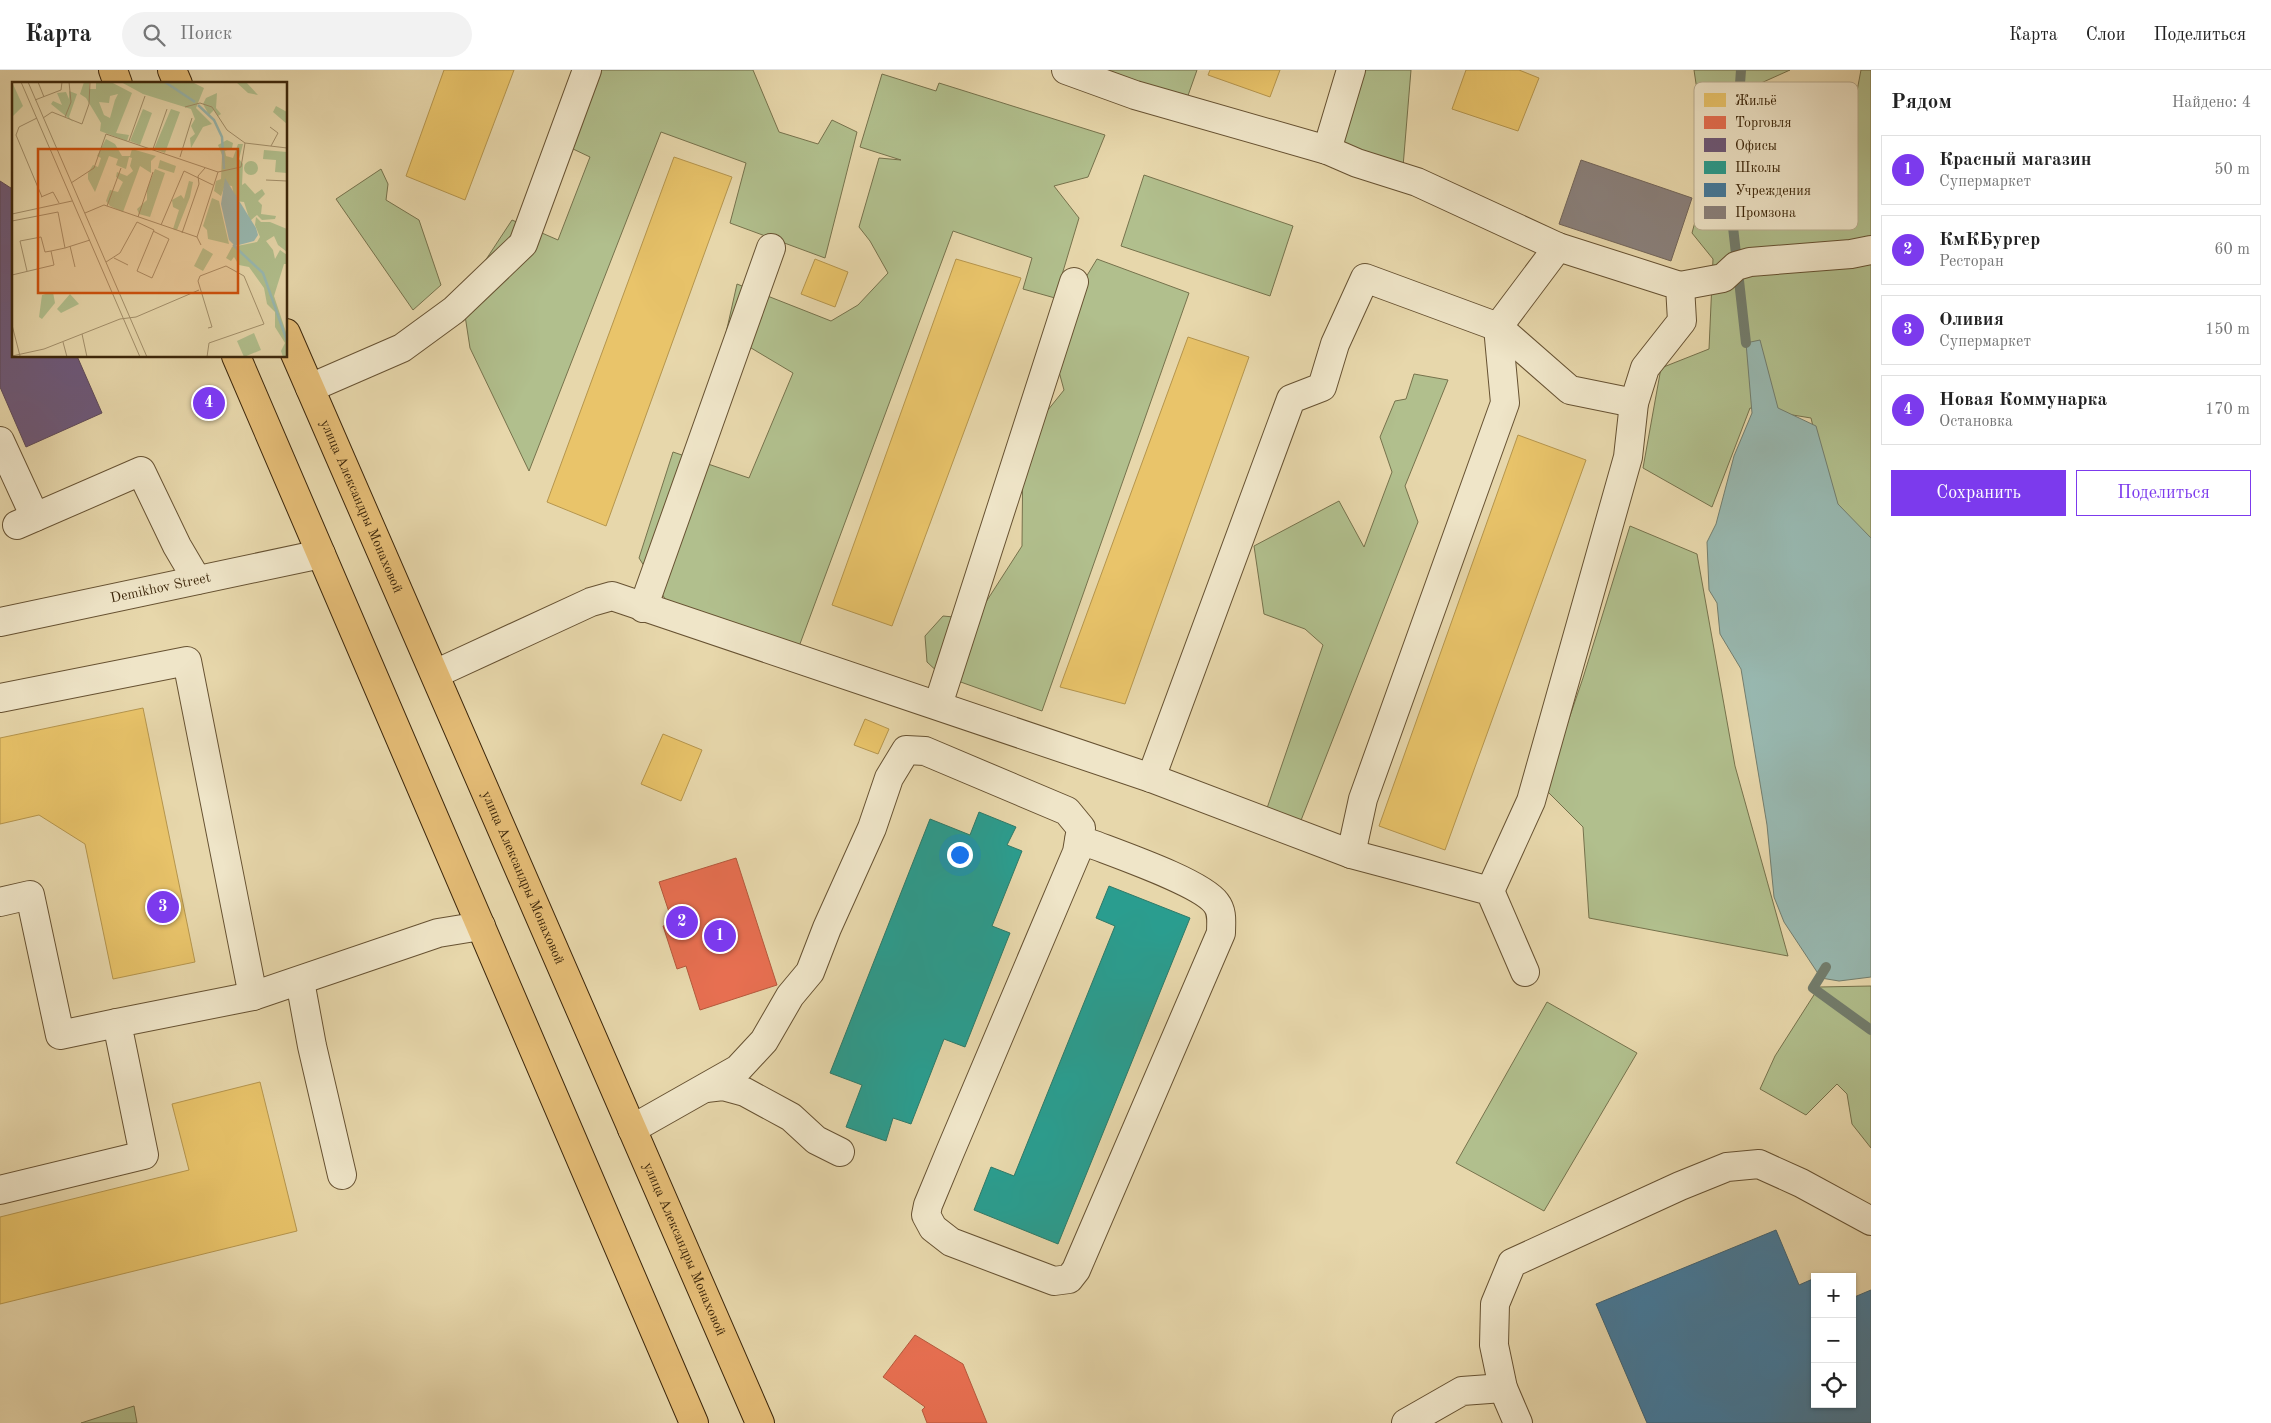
<!DOCTYPE html>
<html lang="ru">
<head>
<meta charset="utf-8">
<style>
  :root { --surface:#fff; --page:#f2f2f2; --text:#222; --muted:#767676; --line:#e0e0e0; --accent:#7c3aed }
  body { margin:0; font-family:"Old Standard TT",serif; background:var(--page); color:var(--text) }
  .controls { position:absolute; right:15px; bottom:15px; display:grid; overflow:hidden; border-radius:0px; box-shadow:0 1px 4px #0004 }
  .controls button { width:45px; height:45px; display:grid; place-items:center; padding:0; border:0; border-bottom:1px solid var(--line); background:var(--surface); color:var(--text); font:25px sans-serif }
  .you { position:absolute; left:959px; top:784px; width:18px; height:18px; margin:-12px; border:4px solid #fff; border-radius:50%; background:#1a73e8; box-shadow:0 0 0 8px #1a73e833 }
  .badge { display:grid; place-items:center; width:32px; height:32px; border-radius:50%; background:var(--accent); color:#fff; font-size:16px; font-weight:700 }
  .pin { position:absolute; translate:-50% -50%; border:2px solid #fff; box-shadow:0 1px 5px #0006 }
  .list { margin:0; padding:0; list-style:none }
  h2 { display:flex; justify-content:space-between; align-items:center; height:65px; margin:0; padding:0 20px; font-size:21px }
  h2 small { font-size:16px; font-weight:400; color:var(--muted) }
  .list li { display:grid; grid-template-columns:32px 1fr auto; gap:15px; align-items:center; box-sizing:border-box; height:70px; margin:0 10px 10px; padding:0 10px; border:1px solid var(--line); border-radius:0px }
  .list b { display:block; font-size:19px; white-space:nowrap }
  .list p { margin:0; font-size:16px; white-space:nowrap; color:var(--muted) }
  .list em { font-size:16px; font-style:normal; color:var(--muted) }
  .actions { display:flex; gap:10px; padding:15px 20px }
  .actions a { flex:1; padding:11px 0; border:1px solid var(--accent); border-radius:0px; text-align:center; font-size:18px; color:var(--accent) }
  .actions .main { background:var(--accent); color:#fff }
  .icon { flex:none; width:28px; height:28px; fill:none; stroke:currentColor; stroke-width:2; stroke-linecap:round; stroke-linejoin:round }
  .map { position:relative; flex:none; width:1871px; height:1353px; overflow:hidden }
  header { display:flex; align-items:center; gap:30px; box-sizing:border-box; height:70px; padding:0 25px; background:var(--surface); border-bottom:1px solid var(--line) }
  header strong { font-size:24px }
  nav { display:flex; gap:28px; margin-inline-start:auto; font-size:18px }
  .search { width:350px; height:45px; background:var(--page); display:flex; align-items:center; gap:12px; box-sizing:border-box; padding:0 18px; border-radius:28px; color:var(--muted); font-size:19px }
  main { display:flex }
  aside { flex:1; background:var(--surface) }
  .map>svg:first-child { display:block }
  .green { fill:#b1bf8d; stroke:#76724c }
  .water { fill:#98b8b0; stroke:#737e6e }
  .homes { fill:#e9c46a; stroke:#b5954d }
  .shops { fill:#e76f51; stroke:#b4593c }
  .offices { fill:#6d597a; stroke:#5e4a58 }
  .schools { fill:#2a9d8f; stroke:#2f7967 }
  .public { fill:#457b9d; stroke:#426271 }
  .industry { fill:#8a817c; stroke:#73665a }
  .lines { fill:none; stroke-linecap:round; stroke-linejoin:round }
  .stream { stroke:#737e6e; stroke-width:10 }
  .minor-casing { stroke:#675232; stroke-width:30 }
  .major-casing { stroke:#3c260a; stroke-width:30 }
  .minor { stroke:#efe5c8; stroke-width:28 }
  .major { stroke:#e4bc76; stroke-width:28 }
  .labels { text-anchor:middle; dominant-baseline:central; stroke-width:5; stroke-linejoin:round; paint-order:stroke }
  .street-label { font-size:14px; fill:#3c260a; stroke:#efe5c8 }
  .inset-river { fill:none; stroke:#98b8b0; stroke-width:2.5 }
  .inset-road { fill:none; stroke:#a3906b; stroke-width:1 }
  .view { fill:#ce510c; fill-opacity:0.15; stroke:#ce510c; stroke-width:2.5 }
  .inset-edge { fill:none; stroke:#3c260a; stroke-width:2.5 }
  .key { fill:#efe5c8; stroke:#b9ac8f; stroke-width:1 }
  .key-label { font-size:14px; fill:#3c260a }
</style>
</head>
<body>
<header>
<strong>Карта</strong>
<div class="search"><svg class="icon" aria-label="search" viewBox="0 0 24 24"><circle cx="10" cy="10" r="6"/><path d="M15 15l6 6"/></svg>Поиск</div>
<nav><a>Карта</a><a>Слои</a><a>Поделиться</a></nav>
</header>
<main>
<div class="map">
<svg width="1871" height="1353" viewBox="0 0 1871 1353">
  <rect width="100%" height="100%" fill="#e7d7ab"/>
  <filter id="stains"><feTurbulence type="fractalNoise" baseFrequency=".004" numOctaves="4"/><feColorMatrix values="0 0 0 0 .2 0 0 0 0 .09 0 0 0 0 .02 0 0 0 .5 -.17"/></filter>
  <radialGradient id="worn" r=".72"><stop offset=".6" stop-color="#630" stop-opacity="0"/><stop offset="1" stop-color="#630" stop-opacity=".3"/></radialGradient>
  <g class="green">
    <polygon points="598,0 753,0 779,62 818,74 832,50 857,62 825,188 730,153 746,93 661,62 529,401 470,278 462,226 512,150 558,170 590,87 552,69 565,19 595,18"/>
    <polygon points="1095,0 1197,0 1185,34"/>
    <polygon points="1342,0 1411,0 1402,109 1322,82"/>
    <polygon points="1694,0 1790,0 1750,18 1756,71 1823,87 1857,21 1861,0 1871,0 1871,501 1843,484 1811,348 1750,338 1712,437 1643,398 1661,298 1709,279 1713,189 1692,163 1720,59 1698,27"/>
    <polygon points="882,4 936,21 939,13 1105,65 1088,107 1054,116 1079,148 1055,228 1023,219 1032,188 953,161 794,590 671,538 639,488 673,382 749,408 793,303 726,263 737,214 831,251 858,235 888,203 870,171 859,157 879,88 901,90 860,77"/>
    <polygon points="381,99 388,114 386,130 419,150 441,215 413,240 336,129"/>
    <polygon points="1144,105 1293,156 1270,226 1121,176"/>
    <polygon points="1097,189 1189,223 1042,641 941,605 927,592 925,566 943,546 975,549 1022,476 1023,371 1064,320 1046,254 1060,232 1080,217"/>
    <polygon points="1414,304 1448,310 1405,416 1418,452 1298,758 1264,747 1323,575 1305,559 1264,544 1254,476 1339,431 1364,477 1392,402 1380,367 1395,331 1406,329"/>
    <polygon points="1630,456 1697,484 1735,696 1788,886 1589,848 1583,757 1545,719 1583,608"/>
    <polygon points="1871,916 1871,1078 1852,1054 1847,1024 1837,1014 1806,1045 1760,1019 1775,986 1819,917"/>
    <polygon points="1547,932 1637,983 1544,1141 1456,1093"/>
    <polygon points="134,1336 137,1353 81,1353"/>
  </g>
  <polygon class="water" points="1760,270 1778,338 1816,356 1838,434 1871,468 1871,907 1839,911 1821,908 1784,852 1774,827 1767,755 1741,599 1720,564 1717,533 1709,520 1707,472 1716,454 1734,386 1752,343 1746,273"/>
  <g class="homes">
    <polygon points="444,0 514,0 465,130 406,106"/>
    <polygon points="1210,0 1280,0 1270,27 1208,5"/>
    <polygon points="1466,0 1519,0 1539,8 1518,61 1452,39"/>
    <polygon points="674,87 732,107 606,456 547,432"/>
    <polygon points="815,189 848,202 835,237 801,224"/>
    <polygon points="956,189 1021,208 892,556 832,535"/>
    <polygon points="1188,267 1249,287 1125,634 1060,617"/>
    <polygon points="1518,365 1586,390 1445,780 1379,756"/>
    <polygon points="143,638 195,892 113,909 85,774 39,745 0,754 0,668"/>
    <polygon points="865,649 889,659 878,684 854,675"/>
    <polygon points="663,664 702,680 681,731 641,714"/>
    <polygon points="260,1012 297,1161 0,1234 0,1147 189,1100 172,1034"/>
  </g>
  <g class="shops">
    <polygon points="736,788 777,915 700,940 686,896 677,899 663,856 673,854 659,812"/>
    <polygon points="915,1265 963,1294 987,1353 927,1353 922,1340 925,1337 883,1307"/>
  </g>
  <polygon class="offices" points="0,111 14,120 14,286 77,286 102,343 26,377 0,317"/>
  <g class="schools">
    <polygon points="979,742 1016,757 1007,775 1022,781 992,856 1010,863 965,977 944,969 911,1054 893,1048 886,1071 846,1057 862,1015 830,1003 930,749 970,765"/>
    <polygon points="1109,816 1190,848 1058,1174 974,1140 991,1097 1014,1106 1115,856 1096,848"/>
  </g>
  <polygon class="public" points="1776,1160 1799,1215 1815,1208 1815,1334 1852,1334 1852,1228 1871,1220 1871,1353 1647,1353 1596,1234"/>
  <polygon class="industry" points="1581,90 1692,128 1671,191 1559,154"/>
  <g class="lines">
    <g class="stream">
      <polyline points="1741,0 1733,111 1733,157 1746,273"/>
      <polyline points="1826,897 1813,918 1871,960"/>
    </g>
    <defs>
      <g id="minor">
        <polyline points="1066,0 1135,25 1327,80 1357,93 1417,112 1558,177 1680,216 1682,251 1645,298 1634,333 1628,387 1531,731 1490,821"/>
        <polyline points="1327,80 1351,0"/>
        <polyline points="1680,216 1723,208 1736,196 1750,192 1851,184 1871,180"/>
        <polyline points="310,318 402,278 454,240 523,174 587,0"/>
        <polyline points="0,371 35,447"/>
        <polyline points="17,455 141,401 177,476 197,510"/>
        <polyline points="643,538 771,178"/>
        <path id="s1" d="M0 552 321 484"/>
        <polyline points="435,604 591,532 612,526 1151,708 1351,784 1490,821 1525,902"/>
        <polyline points="0,628 187,591 253,926 438,863 481,856"/>
        <polyline points="938,635 1074,212"/>
        <polyline points="1151,708 1291,329 1322,317 1335,274 1365,208 1498,257 1570,320 1634,333"/>
        <polyline points="1351,784 1363,729 1505,333 1498,257 1558,177"/>
        <polyline points="0,832 30,825 60,965 117,953"/>
        <polyline points="300,911 312,976 342,1105"/>
        <polyline points="706,1018 723,1016 745,1022 791,1047 816,1070 840,1082"/>
        <path d="M632 1059 738 999 764 971 790 926 810 902 827 858 872 758 889 708 906 680 925 681 1067 741 1081 758 1077 782 950 1082 928 1135 926 1145 933 1158 951 1172 1054 1211 1069 1209 1076 1200 1221 863C1221 852 1223 842 1216 833 1200 811 1108 781 1079 769"/>
        <polyline points="0,1120 144,1085 117,953 253,926"/>
        <polyline points="1406,1353 1462,1321 1503,1318"/>
        <polyline points="1518,1353 1503,1318 1494,1275 1495,1234 1512,1193 1680,1116 1727,1097 1759,1094 1801,1113 1871,1151"/>
      </g>
      <g id="major">
        <polyline points="113,0 118,14"/>
        <polyline points="172,0 178,14"/>
        <path id="s2" d="M286 263 760 1353"/>
        <polyline points="236,286 694,1353"/>
      </g>
    </defs>
    <use href="#minor" class="minor-casing"/>
    <use href="#major" class="major-casing"/>
    <use href="#minor" class="minor"/>
    <use href="#major" class="major"/>
  </g>
  <g class="labels">
    <g class="street-label">
      <text stroke="none"><textPath href="#s2" startOffset="189">улица Александры Монаховой</textPath></text>
      <text stroke="none"><textPath href="#s1" startOffset="164">Demikhov Street</textPath></text>
      <text stroke="none"><textPath href="#s2" startOffset="594">улица Александры Монаховой</textPath></text>
      <text stroke="none"><textPath href="#s2" startOffset="999">улица Александры Монаховой</textPath></text>
    </g>
  </g>
  <g transform="translate(12 12)">
    <rect width="275" height="275" fill="#e7d7ab"/>
    <path d="M0 0 11 24 0 35ZM72 0H77V7H84V0H99L120 11 104 51 117 53 115 59 88 49 89 41 74 16 68 12ZM106 12 103 18 98 36 92 33 87 20 97 21 98 14ZM109 0H180L192 6 184 26 200 42 191 45 179 66 178 56 183 52 179 44 183 37 179 27 131 12ZM224 0H234L246 13 236 11ZM57 9 65 12 57 35 61 40 39 22 41 19 50 23 45 11 54 10 57 17ZM205 11 204 26 209 32 206 34 202 28 197 33 191 22 194 16ZM264 24 275 30V42L261 30ZM131 27 140 31 128 63 118 59ZM159 27 168 30 153 71 142 67ZM94 57 103 62 110 74H118L120 67 144 74 139 79V91L128 84 111 130 98 124 94 119 98 108 106 110 111 100 104 95 105 90 115 94 121 89 118 84 120 76 117 75 114 87 104 83 106 77 97 74 83 110 76 97V91L81 83 86 85 89 76 85 74ZM215 58 221 61 220 66 213 69 214 74 221 76 226 62H231L227 77 231 82 230 103 233 101 243 112 250 107 253 112 246 119 250 123 249 132 264 134 263 137 250 138 245 133 238 139 232 120 223 119 220 104 213 103 209 114 202 109 204 99 209 97 210 73 206 63ZM252 68 275 70V91L263 90 264 78 251 77ZM148 78 164 84 162 91 146 86ZM232 86a7 7 0 1 1 14 0a7 7 0 1 1-14 0ZM143 87 153 91 138 135 127 132 125 127 135 118V107ZM177 99 181 100 178 115 165 148 161 147 167 128 161 125 160 118 169 113 172 117ZM200 116 207 119 217 162 196 157 195 148 191 144ZM244 135 249 140H258L275 147V170L266 163 262 154 254 159 261 168 263 177 268 168 275 173V182H272L262 214 275 253V275H271L269 269 273 261 263 245V230L255 222 252 206 237 185 227 183 222 175 219 179 214 176 220 165 245 160 248 155 243 143ZM191 166 201 172 191 189 182 184ZM41 210 43 221 30 237 27 235 30 213ZM58 212 67 222 49 231 45 227ZM242 251 249 268 232 275 225 259Z" fill="#b1bf8d" fill-rule="evenodd"/>
    <path d="M213 96 244 146 246 153 242 159 223 164 217 158 209 122Z" fill="#98b8b0"/>
    <path class="inset-river" d="M153 0 183 20M186 23 202 38 210 55 212 87M221 163 251 191 275 259"/>
    <path class="inset-road" d="M9 0 128 275M16 0 135 275M26 0 32 15M23 18 49 8 50 0M173 25 188 21 200 25 215 48 233 61 275 66M53 35 59 20 57 0M25 36 7 45 4 53 30 115M31 36 40 30 70 42 77 22 78 0M258 45 266 51 259 64M117 59 133 14M141 67 155 27M168 75 180 36M206 90 229 85 233 61M254 98 275 99M59 101 82 86 94 52 206 90 185 155M29 115 41 110 47 121M95 124 109 86M73 131 92 123 185 155 189 163M0 132 60 119M126 135 141 90M0 139 46 130 53 166 78 158M149 143 172 89 201 103M170 151 187 102 186 94 193 86M58 164 63 185M102 176 116 183M94 180 108 171 125 140 142 148 125 189 140 196 157 157 141 149M15 189 8 159 29 155 33 170 39 169M0 193 42 183 39 169 53 166M0 243 8 274M70 252 75 275M51 260 55 275M0 274 32 267 108 237 124 235 187 208M195 275 197 261 252 242 232 194 214 184 188 194 186 199 200 245 196 246"/>
    <path class="view" d="M26 67H226V211H26Z"/>
    <rect width="275" height="275" class="inset-edge"/>
  </g>
  <rect x="1694" y="12" width="164" height="148" rx="8" class="key"/>
  <rect x="1704" y="23" width="22" height="14" fill="#e9c46a"/>
  <rect x="1704" y="46" width="22" height="13" fill="#e76f51"/>
  <rect x="1704" y="68" width="22" height="14" fill="#6d597a"/>
  <rect x="1704" y="91" width="22" height="13" fill="#2a9d8f"/>
  <rect x="1704" y="113" width="22" height="14" fill="#457b9d"/>
  <rect x="1704" y="136" width="22" height="13" fill="#8a817c"/>
  <g class="key-label">
    <text x="1735" y="35">Жильё</text>
    <text x="1735" y="57">Торговля</text>
    <text x="1735" y="80">Офисы</text>
    <text x="1735" y="102">Школы</text>
    <text x="1735" y="125">Учреждения</text>
    <text x="1735" y="147">Промзона</text>
  </g>
  <rect width="100%" height="100%" filter="url(#stains)"/>
  <rect width="100%" height="100%" fill="url(#worn)"/>
</svg>
<div class="controls">
<button>+</button>
<button>−</button>
<button><svg class="icon" aria-label="locate" viewBox="0 0 24 24"><circle cx="12" cy="12" r="6"/><path d="M12 2v4M12 18v4M2 12h4M18 12h4"/></svg></button>
</div>
<div class="you"></div>
<div class="pin badge" style="left:720px;top:866px">1</div>
<div class="pin badge" style="left:682px;top:852px">2</div>
<div class="pin badge" style="left:163px;top:837px">3</div>
<div class="pin badge" style="left:209px;top:333px">4</div>
</div>
<aside>
<h2>Рядом<small>Найдено: 4</small></h2>
<ul class="list">
<li><span class="badge">1</span><div><b>Красный магазин</b><p>Супермаркет</p></div><em>50 m</em></li>
<li><span class="badge">2</span><div><b>КмКБургер</b><p>Ресторан</p></div><em>60 m</em></li>
<li><span class="badge">3</span><div><b>Оливия</b><p>Супермаркет</p></div><em>150 m</em></li>
<li><span class="badge">4</span><div><b>Новая Коммунарка</b><p>Остановка</p></div><em>170 m</em></li>
</ul>
<div class="actions"><a class="main">Сохранить</a><a>Поделиться</a></div>
</aside>
</main>
</body>
</html>
